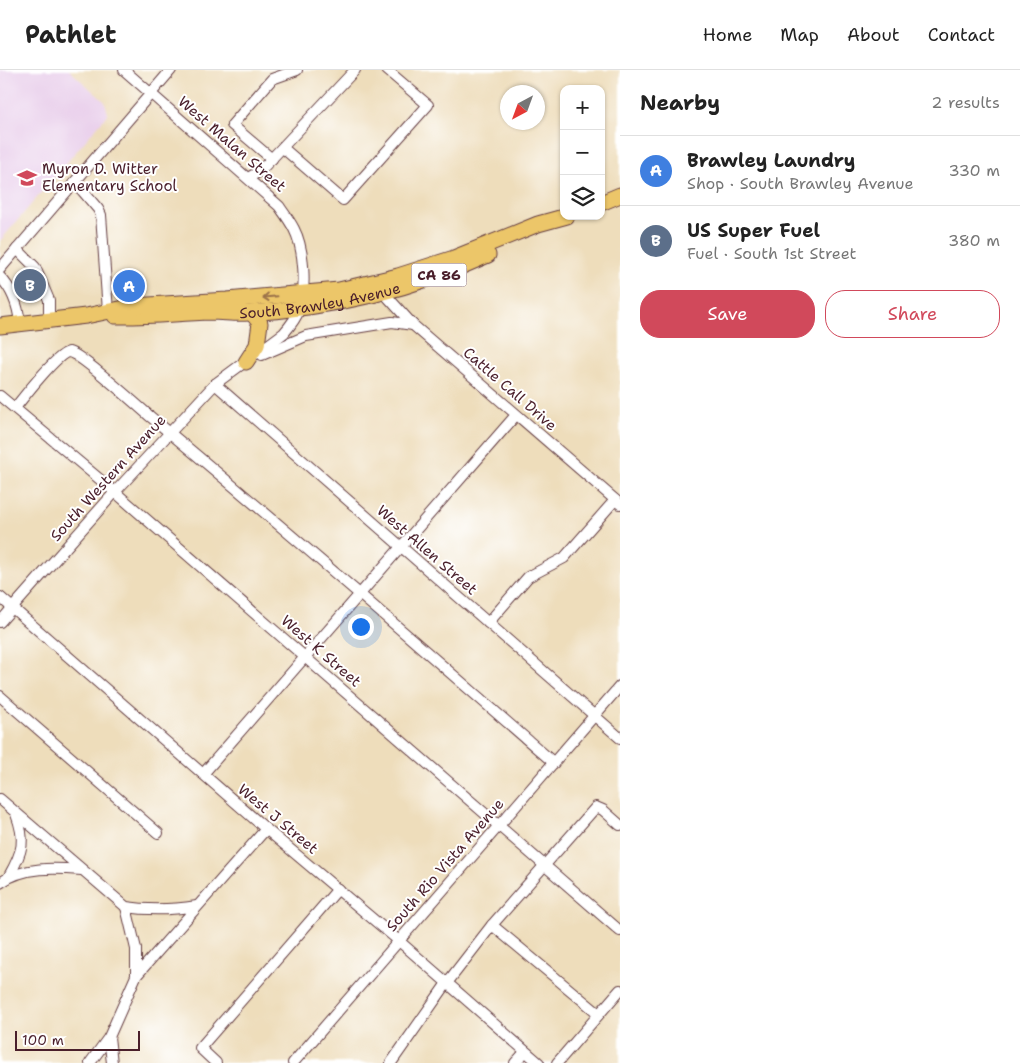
<!DOCTYPE html>
<html lang="en">
<head>
<meta charset="utf-8">
<style>
  :root { --surface:#fff; --page:#f2f2f2; --text:#222; --muted:#767676; --line:#e0e0e0; --accent:#d1495b }
  body { margin:0; font-family:"Shantell Sans",sans-serif; background:var(--page); color:var(--text) }
  .controls { position:absolute; right:15px; top:15px; display:grid; overflow:hidden; border-radius:10px; box-shadow:0 1px 4px #0004 }
  .controls button { width:45px; height:45px; display:grid; place-items:center; padding:0; border:0; border-bottom:1px solid var(--line); background:var(--surface); color:var(--text); font:25px sans-serif }
  .compass { position:absolute; left:500px; top:15px; width:45px; height:45px; border-radius:50%; background:var(--surface); box-shadow:0 1px 4px #0004; rotate:221deg }
  .scale { position:absolute; left:15px; bottom:12px; width:125px; box-sizing:border-box; padding-left:5px; border:2px solid #4a1f2b; border-top:0; font-size:14px; line-height:18px; white-space:nowrap; color:#4a1f2b; -webkit-text-stroke:4px #fff; paint-order:stroke }
  .you { position:absolute; left:360px; top:556px; width:18px; height:18px; margin:-12px; border:4px solid #fff; border-radius:50%; background:#1a73e8; box-shadow:0 0 0 8px #1a73e833 }
  .badge { display:grid; place-items:center; width:32px; height:32px; border-radius:50%; background:var(--accent); color:#fff; font-size:16px; font-weight:700 }
  .pin { position:absolute; translate:-50% -50%; border:2px solid #fff; box-shadow:0 1px 5px #0006 }
  .list { margin:0; padding:0; list-style:none }
  h2 { display:flex; justify-content:space-between; align-items:center; height:65px; margin:0; padding:0 20px; font-size:21px }
  h2 small { font-size:16px; font-weight:400; color:var(--muted) }
  .list li { display:grid; grid-template-columns:32px 1fr auto; gap:15px; align-items:center; box-sizing:border-box; height:70px; padding:0 20px; border-top:1px solid var(--line) }
  .list b { display:block; font-size:19px; white-space:nowrap }
  .list p { margin:0; font-size:16px; white-space:nowrap; color:var(--muted) }
  .list em { font-size:16px; font-style:normal; color:var(--muted) }
  .actions { display:flex; gap:10px; padding:15px 20px }
  .actions a { flex:1; padding:11px 0; border:1px solid var(--accent); border-radius:20px; text-align:center; font-size:18px; color:var(--accent) }
  .actions .main { background:var(--accent); color:#fff }
  .icon { flex:none; width:28px; height:28px; fill:none; stroke:currentColor; stroke-width:2; stroke-linecap:round; stroke-linejoin:round }
  .map { position:relative; flex:none; width:620px; height:993px; overflow:hidden }
  header { display:flex; align-items:center; gap:30px; box-sizing:border-box; height:70px; padding:0 25px; background:var(--surface); border-bottom:1px solid var(--line) }
  header strong { font-size:24px }
  nav { display:flex; gap:28px; margin-inline-start:auto; font-size:18px }
  main { display:flex }
  aside { flex:1; background:var(--surface) }
  .map>svg:first-child { display:block }
  .built { fill:#ead1ec }
  .lines { fill:none; stroke-linecap:round; stroke-linejoin:round }
  .minor-casing { stroke:#633c41; stroke-width:12 }
  .highway-casing { stroke:#633c41; stroke-width:17 }
  .minor { stroke:#fff; stroke-width:10 }
  .highway { stroke:#ecc669; stroke-width:15 }
  .oneway { stroke:#9b724a }
  .labels { text-anchor:middle; dominant-baseline:central; stroke-width:4; stroke-linejoin:round; paint-order:stroke }
  .shield { fill:#fff; stroke:#80626b; stroke-width:1 }
  .shield-label { font-size:14px; font-weight:bold; fill:#4a1f2b }
  .street-label { font-size:15px; fill:#4a1f2b; stroke:#fff }
  .poi-label { font-size:15px; fill:#4a1f2b; stroke:#fff; text-anchor:start }
</style>
</head>
<body>
<header>
<strong>Pathlet</strong>
<nav><a>Home</a><a>Map</a><a>About</a><a>Contact</a></nav>
</header>
<main>
<div class="map">
<svg width="620" height="993" viewBox="0 0 620 993">
  <rect width="100%" height="100%" fill="#fff"/>
  <filter id="ink" filterUnits="userSpaceOnUse"><feTurbulence type="fractalNoise" baseFrequency=".02" numOctaves="2"/><feDisplacementMap in="SourceGraphic" scale="10" xChannelSelector="R" yChannelSelector="G"/><feConvolveMatrix kernelMatrix="1 2 1 2 8 2 1 2 1" color-interpolation-filters="sRGB"/></filter>
  <filter id="wash" filterUnits="userSpaceOnUse"><feTurbulence type="fractalNoise" baseFrequency=".0096" numOctaves="4" result="noise"/><feDisplacementMap in="SourceGraphic" scale="20" xChannelSelector="R" yChannelSelector="G"/><feGaussianBlur stdDeviation="1.12" result="paint"/><feColorMatrix in="noise" values="0 0 0 0 0 0 0 0 0 0 0 0 0 0 0 0 0 1.4 0 .05"/><feComposite in="paint" operator="in"/></filter>
  <g filter="url(#wash)">
    <rect width="100%" height="100%" fill="#edb"/>
    <polygon class="built" points="0,0 69,0 105,32 108,44 0,171"/>
  </g>
  <g filter="url(#ink)">
    <g class="lines">
      <defs>
        <g id="minor">
          <polyline points="283,78 343,130 428,35 387,0"/>
          <polyline points="272,89 232,55 272,9 297,0"/>
          <polyline points="248,108 260,101 355,0"/>
          <polyline points="75,112 98,139 101,145 108,241"/>
          <polyline points="17,179 35,197 49,230 49,249"/>
          <polyline points="0,199 171,0"/>
          <path d="M0 207C13 220 18 235 20 253"/>
          <polyline points="384,223 413,255 620,434"/>
          <polyline points="262,285 306,266 392,252 413,255"/>
          <polyline points="215,314 620,668"/>
          <polyline points="0,326 115,422 620,861"/>
          <path d="M15 338C22 329 60 280 69 282 81 284 139 337 152 348 288 461 421 577 554 693"/>
          <polyline points="0,527 266,759 399,871 539,993"/>
          <path d="M0 552 115 422 215 314 284 263C290 256 296 249 299 240 307 219 304 178 294 159 290 151 284 143 279 136L124 0"/>
          <polyline points="488,553 528,507 564,488 615,430"/>
          <polyline points="0,626 158,763"/>
          <polyline points="203,704 516,345"/>
          <path d="M0 729 126 837C151 841 172 840 197 836"/>
          <path d="M9 806C23 781 26 771 16 744"/>
          <path d="M0 813C24 796 54 798 82 800"/>
          <polyline points="126,837 136,879 136,906"/>
          <polyline points="492,855 599,944"/>
          <polyline points="109,967 112,993"/>
          <polyline points="90,993 109,967 136,906 266,759"/>
          <polyline points="216,993 200,978 338,819"/>
          <polyline points="293,993 620,616"/>
          <polyline points="391,993 447,913 492,855 596,737 603,740 620,755"/>
          <polyline points="515,993 525,982"/>
          <polyline points="557,993 620,920"/>
        </g>
        <g id="highway">
          <polyline points="601,133 620,125"/>
          <path id="s1" d="M115 246C147 247 178 243 210 242 223 242 236 244 248 243 332 238 412 220 488 185"/>
          <polyline points="0,256 86,246 134,236 227,230 339,220 398,206 454,188 538,154 567,146"/>
          <polyline points="246,292 257,275 260,253 252,243"/>
        </g>
      </defs>
      <use href="#minor" class="minor-casing"/>
      <use href="#highway" class="highway-casing"/>
      <use href="#minor" class="minor"/>
      <use href="#highway" class="highway"/>
    </g>
    <defs><path id="oneway-shaft" d="M-6 0H5M1.5-3L5.5 0L1.5 3" fill="none" stroke-width="1.6" stroke-linecap="round" stroke-linejoin="round" transform="scale(1.25)"/></defs>
    <use class="oneway" href="#oneway-shaft" transform="translate(270 227) rotate(175)"/>
  </g>
  <defs>
    <symbol id="school-bare" viewBox="-9 -9 18 18"><path d="M0-5L7-2L0 1L-7-2ZM-4 1L0 2.5L4 1V4Q0 6-4 4Z" fill="#d1495b" stroke="#fff" stroke-width="2.5" paint-order="stroke"/></symbol>
  </defs>
  <g fill-rule="evenodd">
    <use href="#school-bare" x="13" y="94" width="28" height="28"/>
  </g>
  <g class="labels">
    <rect class="shield" x="411.5" y="193.5" width="55" height="23" rx="4"/>
    <g class="shield-label">
      <text x="439" y="205">CA 86</text>
    </g>
    <g class="street-label">
      <text transform="translate(232 74) rotate(41)">West Malan Street</text>
      <text stroke="none"><textPath href="#s1" startOffset="206">South Brawley Avenue</textPath></text>
      <text transform="translate(510 319) rotate(41)">Cattle Call Drive</text>
      <text transform="translate(108 408) rotate(-48)">South Western Avenue</text>
      <text transform="translate(427 480) rotate(41)">West Allen Street</text>
      <text transform="translate(321 581) rotate(41)">West K Street</text>
      <text transform="translate(278 749) rotate(40)">West J Street</text>
      <text transform="translate(445 795) rotate(-49)">South Rio Vista Avenue</text>
    </g>
    <g class="poi-label">
      <text x="42" y="99">Myron D. Witter<tspan x="42" dy="17">Elementary School</tspan></text>
    </g>
  </g>
</svg>
<div class="controls">
<button>+</button>
<button>−</button>
<button><svg class="icon" aria-label="layers" viewBox="0 0 24 24"><path d="M12 4l9 5-9 5-9-5zM3 14l9 5 9-5"/></svg></button>
</div>
<svg class="compass" viewBox="-18 -18 36 36"><path d="M0-13l5 13h-10z" fill="#e53935"/><path d="M0 13l5-13h-10z" fill="#767676"/></svg>
<div class="scale">100 m</div>
<div class="you"></div>
<div class="pin badge" style="left:129px;top:216px;background:#3f7fe0">A</div>
<div class="pin badge" style="left:30px;top:215px;background:#5c6f8a">B</div>
</div>
<aside>
<h2>Nearby<small>2 results</small></h2>
<ul class="list">
<li><span class="badge" style="background:#3f7fe0">A</span><div><b>Brawley Laundry</b><p>Shop · South Brawley Avenue</p></div><em>330 m</em></li>
<li><span class="badge" style="background:#5c6f8a">B</span><div><b>US Super Fuel</b><p>Fuel · South 1st Street</p></div><em>380 m</em></li>
</ul>
<div class="actions"><a class="main">Save</a><a>Share</a></div>
</aside>
</main>
</body>
</html>
